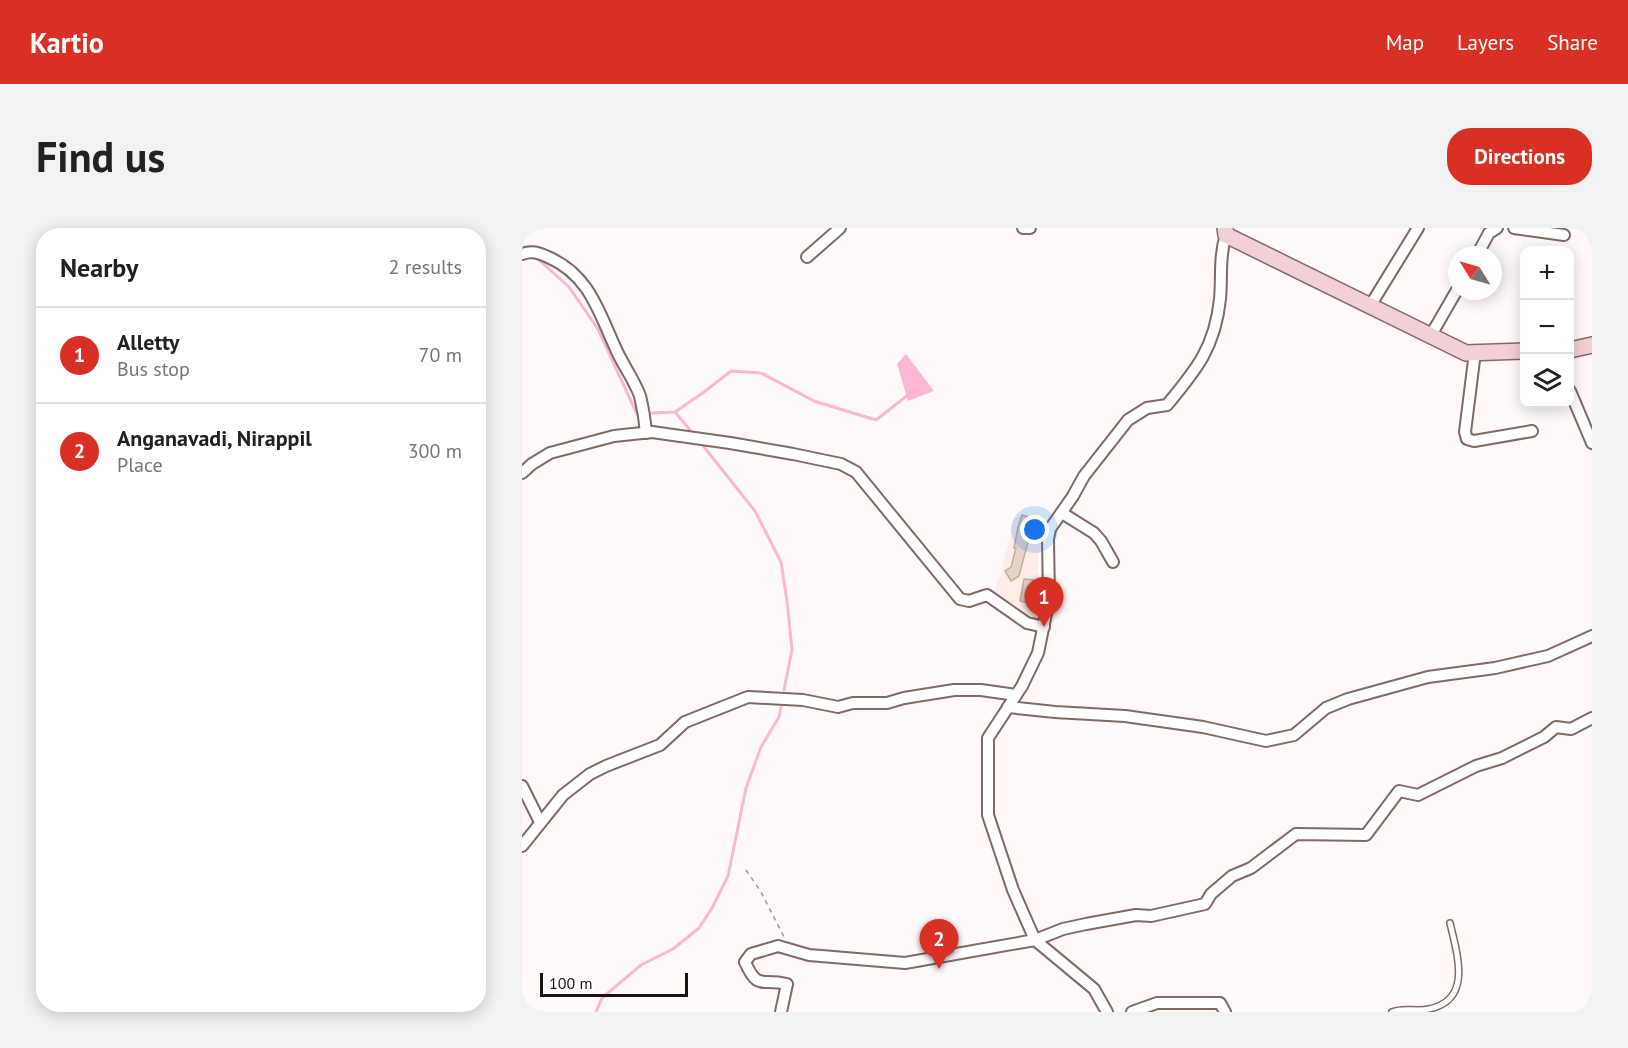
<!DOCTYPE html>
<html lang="en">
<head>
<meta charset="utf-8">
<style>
  :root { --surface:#fff; --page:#f2f2f2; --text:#202124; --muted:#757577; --line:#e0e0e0; --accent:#d93025 }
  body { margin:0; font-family:"PT Sans",sans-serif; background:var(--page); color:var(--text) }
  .controls { position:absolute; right:18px; top:18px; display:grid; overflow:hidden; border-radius:12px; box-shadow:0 3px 15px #0003 }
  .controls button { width:54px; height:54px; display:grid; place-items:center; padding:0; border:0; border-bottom:2px solid var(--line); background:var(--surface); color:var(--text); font:30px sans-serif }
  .compass { position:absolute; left:926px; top:18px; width:54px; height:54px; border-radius:50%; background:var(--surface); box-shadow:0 3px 15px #0003; rotate:307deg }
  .scale { position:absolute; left:18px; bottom:15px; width:148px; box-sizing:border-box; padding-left:6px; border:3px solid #1a1311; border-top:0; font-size:16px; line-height:21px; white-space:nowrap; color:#1a1311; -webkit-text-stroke:4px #fff; paint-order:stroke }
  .you { position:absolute; left:513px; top:302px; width:21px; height:21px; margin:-15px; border:4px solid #fff; border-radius:50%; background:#1a73e8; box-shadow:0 0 0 9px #1a73e833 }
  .badge { display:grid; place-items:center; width:39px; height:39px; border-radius:50%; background:var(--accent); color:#fff; font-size:20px; font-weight:700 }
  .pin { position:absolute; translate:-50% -50px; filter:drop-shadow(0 2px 3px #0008) }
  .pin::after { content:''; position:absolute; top:32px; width:21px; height:18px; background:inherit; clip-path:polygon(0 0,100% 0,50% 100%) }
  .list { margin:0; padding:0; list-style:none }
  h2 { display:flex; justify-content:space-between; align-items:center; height:78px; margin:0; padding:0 24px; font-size:26px }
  h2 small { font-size:20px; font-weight:400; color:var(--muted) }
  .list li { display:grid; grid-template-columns:39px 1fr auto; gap:18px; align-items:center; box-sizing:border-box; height:96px; padding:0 24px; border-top:2px solid var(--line) }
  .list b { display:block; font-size:22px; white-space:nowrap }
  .list p { margin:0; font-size:20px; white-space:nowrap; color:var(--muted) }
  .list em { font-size:20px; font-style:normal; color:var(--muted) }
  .icon { flex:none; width:33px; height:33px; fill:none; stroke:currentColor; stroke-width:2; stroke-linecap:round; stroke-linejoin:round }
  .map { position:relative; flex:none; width:1070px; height:784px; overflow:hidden; border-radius:24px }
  header { display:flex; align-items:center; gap:36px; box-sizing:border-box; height:84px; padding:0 30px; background:var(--accent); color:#fff }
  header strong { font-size:28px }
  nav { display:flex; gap:33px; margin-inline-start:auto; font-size:21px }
  .intro { display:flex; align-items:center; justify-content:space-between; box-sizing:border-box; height:144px; padding:0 36px }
  h1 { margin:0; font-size:42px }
  .button { padding:15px 27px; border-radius:24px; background:var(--accent); color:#fff; font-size:21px; font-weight:700 }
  main { display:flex; gap:36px; padding:0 36px }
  aside { flex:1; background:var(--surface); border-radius:24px; box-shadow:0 3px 15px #0003 }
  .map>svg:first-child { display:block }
  .built { fill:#ffece8 }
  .water { fill:#fbb7d4 }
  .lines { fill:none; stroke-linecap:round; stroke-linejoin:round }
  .stream { stroke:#fbb7d4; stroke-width:3 }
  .building { fill:#e7d4c9; stroke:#bfada2; stroke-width:1.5 }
  .service-casing { stroke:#7e6a66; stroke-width:8 }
  .minor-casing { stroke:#7e6a66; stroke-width:14 }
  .secondary-casing { stroke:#7e6a66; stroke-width:18 }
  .path { stroke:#9f9998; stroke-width:1.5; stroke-dasharray:4.5 4.5; stroke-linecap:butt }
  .service { stroke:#fff; stroke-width:5 }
  .minor { stroke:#fff; stroke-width:10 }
  .secondary { stroke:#f2d1d6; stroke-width:15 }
</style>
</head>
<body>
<header>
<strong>Kartio</strong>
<nav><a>Map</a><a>Layers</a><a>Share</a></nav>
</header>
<div class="intro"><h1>Find us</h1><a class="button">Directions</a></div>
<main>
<aside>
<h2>Nearby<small>2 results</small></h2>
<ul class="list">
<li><span class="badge">1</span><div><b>Alletty</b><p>Bus stop</p></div><em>70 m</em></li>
<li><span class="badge">2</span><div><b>Anganavadi, Nirappil</b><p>Place</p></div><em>300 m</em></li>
</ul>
</aside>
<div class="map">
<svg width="1070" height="784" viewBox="0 0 1070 784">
  <rect width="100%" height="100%" fill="#fffaf9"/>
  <polygon class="built" points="501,286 522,293 526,298 516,329 516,384 512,394 471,364 479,347 490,299 494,290"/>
  <polygon class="water" points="384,126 412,163 386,173 375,136"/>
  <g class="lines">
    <g class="stream">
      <polyline points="16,31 47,59 76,101 115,186"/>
      <polyline points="153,184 168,202"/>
      <polyline points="130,185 153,184 182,164 209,143 239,145 292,173 354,192 386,167"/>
      <polyline points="182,219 233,283 259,334 265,373 270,422 262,462"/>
      <polyline points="74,784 80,770 119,737 151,721 177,700 190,680 206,648 224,560 239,519 257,489 259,479"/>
    </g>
  </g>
  <g class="building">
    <polygon points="500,287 517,292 512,307 508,306 497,348 489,353 483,343 489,339 494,320 492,320 496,299"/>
    <polygon points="502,351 511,352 507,375 498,373"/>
  </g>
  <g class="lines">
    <defs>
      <path id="service" d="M870 784C881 779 895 784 907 781 951 772 935 726 928 695"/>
      <g id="minor">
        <polyline points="501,0 508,0"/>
        <polyline points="992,0 1042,7"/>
        <path d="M0 26C10 22 17 25 26 29 67 47 76 82 93 119 100 136 112 151 118 168 121 180 123 193 124 205"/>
        <polyline points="955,27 967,5 975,0"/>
        <polyline points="285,29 318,0"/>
        <polyline points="848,78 896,0"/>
        <polyline points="909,107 935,62"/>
        <polyline points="953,124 943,204 945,211 952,213 1010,203"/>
        <polyline points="1048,163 1070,215"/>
        <polyline points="0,245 10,236 28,225 92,208 130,204 208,215 271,226 319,236 334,244 438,371 447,373 465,367 505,395 522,399"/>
        <polyline points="540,285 572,305 579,313 591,334"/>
        <polyline points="486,479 533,484 603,488 681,499 744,513 772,507 804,480 826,471 906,449 973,440 1026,428 1070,408"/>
        <polyline points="0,558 18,594"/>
        <polyline points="0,618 41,567 68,546 84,538 138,517 163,494 226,469 281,472 316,479 331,475 365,475 382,470 432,462 459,462 494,467"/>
        <path d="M259 784 265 756C239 750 236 763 223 734L229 726 256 718 287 727 383 735 513 712 541 701 564 696 614 687 629 688 683 676 689 666 710 648 729 640 774 606 844 607 877 563 896 567 954 538 980 530 1022 509 1034 499 1049 501 1070 490"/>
        <path d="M585 784 572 761 513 712 491 662 466 587V510L500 458 516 425 527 371 526 311 528 301 551 268 562 248 606 192 625 180 645 177C675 141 693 119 698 71 700 49 697 28 704 7"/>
        <polyline points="610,784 635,775 698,775 703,784"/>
      </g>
      <g id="secondary">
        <polyline points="703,0 704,7 944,125 1002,123"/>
        <polyline points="1048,122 1070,117"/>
      </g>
    </defs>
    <use href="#service" class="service-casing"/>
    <use href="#minor" class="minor-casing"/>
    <use href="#secondary" class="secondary-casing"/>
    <polyline class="path" points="224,642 239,664 262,709"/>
    <use href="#service" class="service"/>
    <use href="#minor" class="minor"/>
    <use href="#secondary" class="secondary"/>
  </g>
</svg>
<div class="controls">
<button>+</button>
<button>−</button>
<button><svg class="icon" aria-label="layers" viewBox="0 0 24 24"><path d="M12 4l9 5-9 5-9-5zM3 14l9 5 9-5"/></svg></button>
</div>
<svg class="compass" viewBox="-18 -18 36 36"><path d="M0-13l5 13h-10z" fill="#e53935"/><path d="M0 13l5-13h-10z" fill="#757577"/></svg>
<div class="scale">100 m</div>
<div class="you"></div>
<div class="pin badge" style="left:522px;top:399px">1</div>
<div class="pin badge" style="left:417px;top:741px">2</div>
</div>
</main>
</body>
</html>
